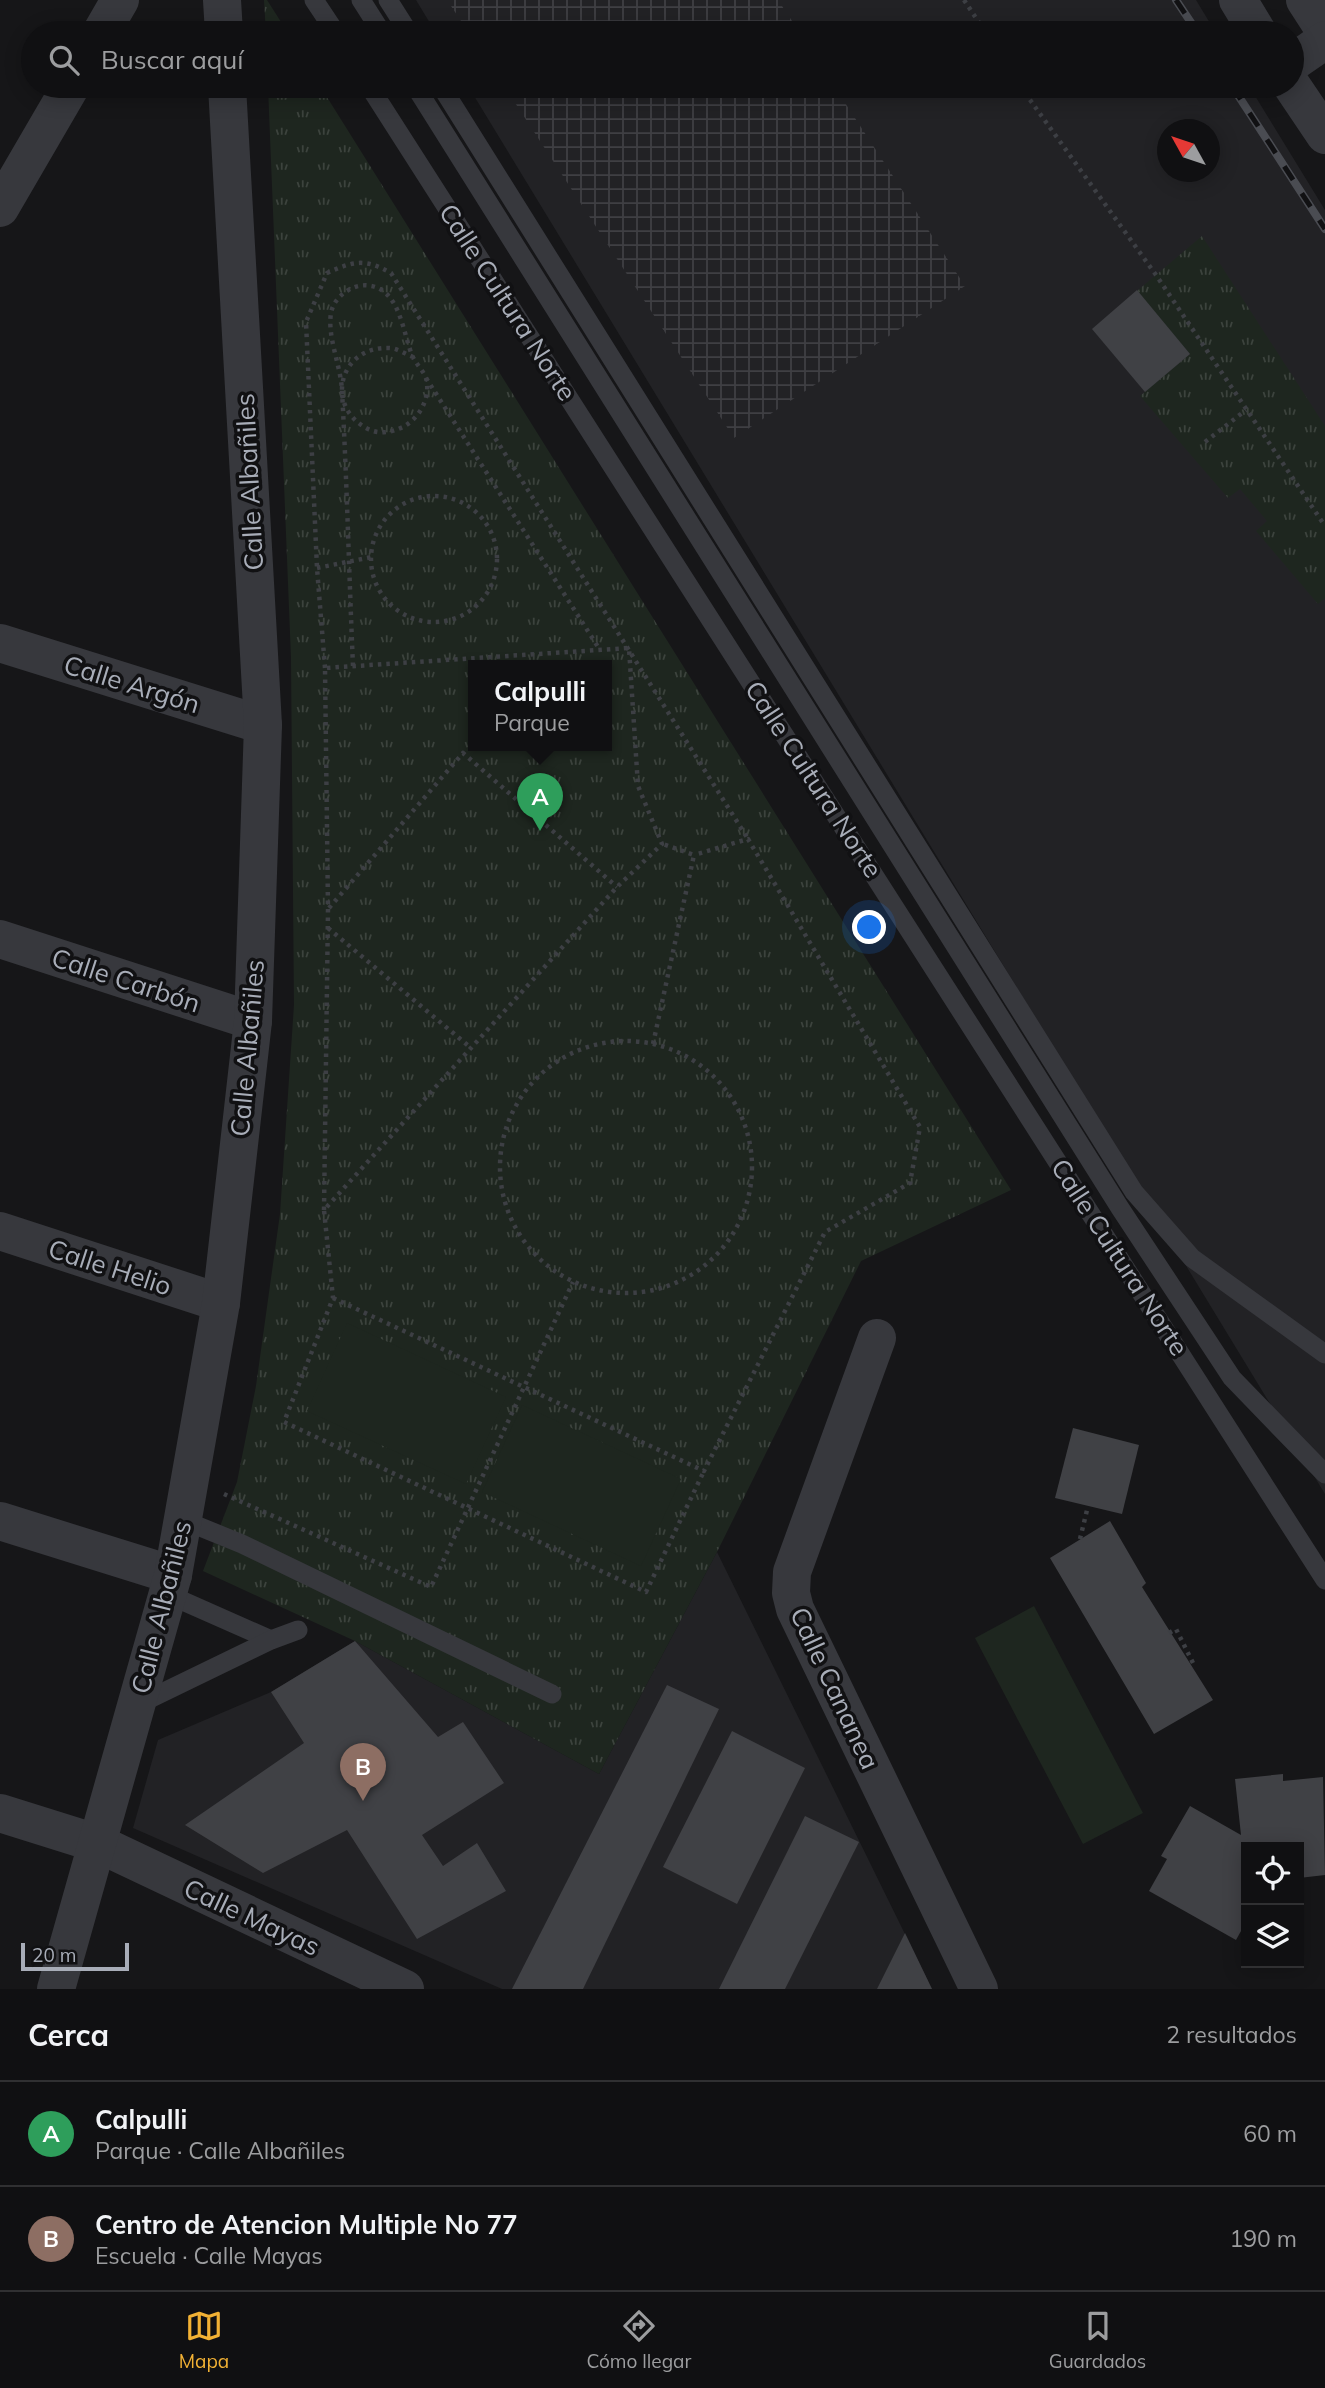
<!DOCTYPE html>
<html lang="es">
<head>
<meta charset="utf-8">
<style>
  :root { --surface:#101012; --page:#1e1e20; --text:#f1f3f6; --muted:#9c9d9f; --line:#303032; --accent:#f2b134 }
  body { margin:0; font-family:Mulish,sans-serif; background:var(--page); color:var(--text) }
  .controls { position:absolute; right:21px; bottom:21px; display:grid; overflow:hidden; border-radius:0px; box-shadow:0 4px 18px #0003 }
  .controls button { width:63px; height:63px; display:grid; place-items:center; padding:0; border:0; border-bottom:2px solid var(--line); background:var(--surface); color:var(--text); font:35px sans-serif }
  .compass { position:absolute; left:1157px; top:119px; width:63px; height:63px; border-radius:50%; background:var(--surface); box-shadow:0 4px 18px #0003; rotate:310deg }
  .scale { position:absolute; left:21px; bottom:18px; width:108px; box-sizing:border-box; padding-left:7px; border:4px solid #a8adb8; border-top:0; font-size:19px; line-height:24px; white-space:nowrap; color:#a8adb8; -webkit-text-stroke:5px #111113; paint-order:stroke }
  .you { position:absolute; left:870px; top:928px; width:24px; height:24px; margin:-18px; border:5px solid #fff; border-radius:50%; background:#1a73e8; box-shadow:0 0 0 10px #1a73e833 }
  .badge { display:grid; place-items:center; width:46px; height:46px; border-radius:50%; background:var(--accent); color:#fff; font-size:23px; font-weight:700 }
  .pin { position:absolute; translate:-50% -58px; filter:drop-shadow(0 2px 4px #0008) }
  .pin::after { content:''; position:absolute; top:37px; width:24px; height:21px; background:inherit; clip-path:polygon(0 0,100% 0,50% 100%) }
  .popup { position:absolute; left:468px; top:660px; width:144px; height:91px; box-sizing:border-box; display:grid; place-content:center; border-radius:0px; background:var(--surface); filter:drop-shadow(0 2px 5px #0005); font-size:23px; white-space:nowrap; color:var(--muted) }
  .popup b { font-size:26px; color:var(--text) }
  .popup::after { content:''; position:absolute; left:50%; top:100%; margin-left:-14px; border:14px solid transparent; border-top-color:var(--surface) }
  .list { margin:0; padding:0; list-style:none }
  h2 { display:flex; justify-content:space-between; align-items:center; height:91px; margin:0; padding:0 28px; font-size:30px }
  h2 small { font-size:23px; font-weight:400; color:var(--muted) }
  .list li { display:grid; grid-template-columns:46px 1fr auto; gap:21px; align-items:center; box-sizing:border-box; height:105px; padding:0 28px; border-top:2px solid var(--line) }
  .list b { display:block; font-size:26px; white-space:nowrap }
  .list p { margin:0; font-size:23px; white-space:nowrap; color:var(--muted) }
  .list em { font-size:23px; font-style:normal; color:var(--muted) }
  .icon { flex:none; width:38px; height:38px; fill:none; stroke:currentColor; stroke-width:2; stroke-linecap:round; stroke-linejoin:round }
  .map { position:relative; flex:none; width:1325px; height:1989px; overflow:hidden }
  .search { position:absolute; background:var(--surface); box-shadow:0 4px 18px #0003; left:21px; right:21px; top:21px; height:77px; display:flex; align-items:center; gap:18px; box-sizing:border-box; padding:0 24px; border-radius:38px; color:var(--muted); font-size:26px }
  .sheet { height:301px; background:var(--surface) }
  nav { display:flex; justify-content:space-around; align-items:center; box-sizing:border-box; height:98px; border-top:2px solid var(--line); background:var(--surface); font-size:19px; color:var(--muted) }
  nav a { display:grid; justify-items:center; gap:4px }
  nav .on { color:var(--accent) }
  .map>svg:first-child { display:block }
  .built { fill:#222225; fill-rule:evenodd }
  .industrial { fill:url(#industrial-grid) }
  .grass { fill:url(#grass-tufts); fill-rule:evenodd }
  .pitch { fill:#1e261f }
  .building { fill:#404145 }
  .lines { fill:none; stroke-linecap:round; stroke-linejoin:round }
  .path { stroke:#3d3f44; stroke-width:4.5; stroke-dasharray:3.5 5; stroke-linecap:butt }
  .service { stroke:#37383d; stroke-width:19 }
  .minor { stroke:#37383d; stroke-width:38 }
  .rail-casing { stroke:#4a4c52; stroke-width:8 }
  .rail { stroke:#111113; stroke-width:5; stroke-dasharray:16; stroke-linecap:butt }
  .labels { text-anchor:middle; dominant-baseline:central; stroke-width:7; stroke-linejoin:round; paint-order:stroke }
  .street-label { font-size:26px; fill:#a8adb8; stroke:#111113 }
</style>
</head>
<body>
<div class="map">
<svg width="1325" height="1989" viewBox="0 0 1325 1989">
  <defs>
    <pattern id="industrial-grid" width="8" height="8" patternUnits="userSpaceOnUse" patternTransform="scale(1.75)"><rect width="8" height="8" fill="#222225"/><path d="M0 4h8M4 0v8" fill="none" stroke="#3f3f43"/></pattern>
    <pattern id="grass-tufts" width="24" height="20" patternUnits="userSpaceOnUse" patternTransform="scale(1.75)"><rect width="24" height="20" fill="#1e261f"/><path d="M3 7l-1-3M5 7V3M7 7l1-3M15 17l-1-3M17 17v-4M19 17l1-3" fill="none" stroke="#3c433d"/></pattern>
  </defs>
  <rect width="100%" height="100%" fill="#161618"/>
  <g class="built">
    <polygon points="416,0 1196,0 1216,33 436,33"/>
    <path d="M468 86H1249L1325 210V1494ZM1168 130H1210V172H1168Z"/>
    <polygon points="717,1552 932,1989 502,1989 133,1828 158,1740 271,1692 355,1641 599,1774"/>
  </g>
  <g class="industrial">
    <polygon points="447,0 778,0 800,33 469,33"/>
    <polygon points="504,86 834,86 965,286 734,438"/>
  </g>
  <g class="grass">
    <polygon points="264,0 267,0 288,33 266,33"/>
    <path d="M268 86H320L1011 1190 861 1261 717 1552 599 1774 355 1641 203 1571 237 1482 256 1386 280 1214 294 1005 291 657ZM474 665H606V745H474Z"/>
    <polygon points="1202,236 1325,426 1325,598 1318,604 1256,531 1267,521 1240,489 1228,498 1140,396 1190,354 1137,291"/>
  </g>
  <g class="pitch">
    <polygon points="347,1323 506,1397 466,1484 307,1411"/>
    <polygon points="522,1405 681,1479 641,1566 482,1492"/>
    <polygon points="1034,1606 1143,1813 1083,1844 975,1638"/>
  </g>
  <g class="building">
    <polygon points="1137,290 1190,354 1145,392 1092,329"/>
    <polygon points="1073,1428 1139,1445 1122,1514 1055,1498"/>
    <polygon points="1110,1521 1146,1583 1142,1587 1213,1700 1154,1734 1050,1558"/>
    <polygon points="355,1641 438,1737 463,1722 504,1783 422,1835 443,1866 477,1843 506,1891 417,1939 347,1830 263,1873 185,1825 304,1743 271,1692"/>
    <polygon points="667,1685 719,1709 583,1989 512,1989"/>
    <polygon points="732,1731 805,1768 737,1904 663,1867"/>
    <polygon points="1283,1774 1283,1781 1323,1777 1325,1875 1299,1878 1299,1847 1246,1847 1246,1922 1236,1940 1149,1891 1167,1859 1161,1856 1190,1806 1241,1835 1235,1779"/>
    <polygon points="805,1816 859,1842 785,1989 719,1989"/>
    <polygon points="905,1933 932,1989 877,1989"/>
  </g>
  <g class="lines">
    <g class="path">
      <polyline points="964,0 986,33"/>
      <polyline points="1020,86 1156,275 1325,526"/>
      <polyline points="426,378 600,650"/>
      <polyline points="1205,442 1246,410"/>
      <circle cx="434" cy="559" r="63"/>
      <polyline points="317,568 372,557"/>
      <path d="M353 666C349 575 347 483 342 391 341 366 327 337 331 313 334 296 354 282 371 286 400 291 403 333 412 355 415 363 423 370 426 378 431 397 420 418 403 427 392 432 380 435 368 429 324 407 339 346 389 348 397 348 405 354 413 357"/>
      <path d="M325 668 317 568 306 322 327 273C354 261 364 258 391 273L748 839"/>
      <polyline points="329,908 463,753 617,887"/>
      <polyline points="328,928 471,1048"/>
      <circle cx="626" cy="1167" r="126"/>
      <polyline points="653,1044 694,855 663,844"/>
      <polyline points="324,1210 328,909 325,668 629,648 638,786 662,844 617,887 324,1210 333,1298 284,1422 646,1592 704,1471"/>
      <polyline points="333,1298 704,1471 825,1232 910,1183 920,1127 748,839 694,855"/>
      <polyline points="224,1494 431,1587 573,1282"/>
      <polyline points="1080,1539 1088,1506"/>
      <polyline points="1169,1633 1176,1629 1195,1667"/>
    </g>
    <g class="service">
      <polyline points="314,0 336,33"/>
      <polyline points="361,0 382,33"/>
      <polyline points="388,0 409,33"/>
      <polyline points="369,86 1325,1580"/>
      <polyline points="415,86 1120,1208 1232,1378 1325,1474"/>
      <polyline points="441,86 1134,1192 1192,1258 1325,1354"/>
      <polyline points="183,1520 242,1544 552,1694"/>
      <polyline points="167,1594 271,1640"/>
      <polyline points="137,1705 271,1640 298,1630"/>
    </g>
    <g class="minor">
      <polyline points="222,0 224,33"/>
      <polyline points="1238,0 1258,33"/>
      <polyline points="1305,0 1325,31"/>
      <polyline points="101,33 120,0"/>
      <polyline points="1292,63 1325,40"/>
      <polyline points="1292,86 1325,135"/>
      <polyline points="0,208 71,86"/>
      <polyline points="0,643 263,725"/>
      <polyline points="0,939 253,1021"/>
      <polyline points="0,1231 221,1303"/>
      <polyline points="877,1338 792,1572 791,1593 795,1609 979,1989"/>
      <polyline points="0,1521 173,1575"/>
      <polyline points="0,1813 99,1844 405,1989"/>
      <polyline points="56,1989 173,1575 221,1303 253,1021 263,725 227,86"/>
    </g>
    <defs>
      <g id="rail">
        <polyline points="1176,0 1198,33"/>
        <polyline points="1232,86 1325,229"/>
      </g>
    </defs>
    <use href="#rail" class="rail-casing"/>
    <use href="#rail" class="rail"/>
  </g>
  <g class="labels">
    <g class="street-label">
      <text transform="translate(508 302) rotate(57)">Calle Cultura Norte</text>
      <text transform="translate(249 482) rotate(-93)">Calle Albañiles</text>
      <text transform="translate(132 684) rotate(17)">Calle Argón</text>
      <text transform="translate(814 779) rotate(57)">Calle Cultura Norte</text>
      <text transform="translate(126 980) rotate(18)">Calle Carbón</text>
      <text transform="translate(247 1048) rotate(-85)">Calle Albañiles</text>
      <text transform="translate(1120 1257) rotate(57)">Calle Cultura Norte</text>
      <text transform="translate(110 1267) rotate(18)">Calle Helio</text>
      <text transform="translate(161 1607) rotate(-76)">Calle Albañiles</text>
      <text transform="translate(835 1688) rotate(65)">Calle Cananea</text>
      <text transform="translate(252 1917) rotate(25)">Calle Mayas</text>
    </g>
  </g>
</svg>
<div class="controls">
<button><svg class="icon" aria-label="locate" viewBox="0 0 24 24"><circle cx="12" cy="12" r="6"/><path d="M12 2v4M12 18v4M2 12h4M18 12h4"/></svg></button>
<button><svg class="icon" aria-label="layers" viewBox="0 0 24 24"><path d="M12 4l9 5-9 5-9-5zM3 14l9 5 9-5"/></svg></button>
</div>
<svg class="compass" viewBox="-18 -18 36 36"><path d="M0-13l5 13h-10z" fill="#e53935"/><path d="M0 13l5-13h-10z" fill="#9c9d9f"/></svg>
<div class="scale">20 m</div>
<div class="you"></div>
<div class="pin badge" style="left:540px;top:831px;background:#2e9e5b">A</div>
<div class="popup"><b>Calpulli</b>Parque</div>
<div class="pin badge" style="left:363px;top:1801px;background:#8d6e63">B</div>
<div class="search"><svg class="icon" aria-label="search" viewBox="0 0 24 24"><circle cx="10" cy="10" r="6"/><path d="M15 15l6 6"/></svg>Buscar aquí</div>
</div>
<section class="sheet">
<h2>Cerca<small>2 resultados</small></h2>
<ul class="list">
<li><span class="badge" style="background:#2e9e5b">A</span><div><b>Calpulli</b><p>Parque · Calle Albañiles</p></div><em>60 m</em></li>
<li><span class="badge" style="background:#8d6e63">B</span><div><b>Centro de Atencion Multiple No 77</b><p>Escuela · Calle Mayas</p></div><em>190 m</em></li>
</ul>
</section>
<nav>
<a class="on"><svg class="icon" aria-label="map" viewBox="0 0 24 24"><path d="M3 6l6-2 6 2 6-2v14l-6 2-6-2-6 2zM9 4v14M15 6v14"/></svg>Mapa</a>
<a><svg class="icon" aria-label="directions" viewBox="0 0 24 24"><path d="M12 3l9 9-9 9-9-9zM9 14v-3h6M13 9l2 2-2 2"/></svg>Cómo llegar</a>
<a><svg class="icon" aria-label="saved" viewBox="0 0 24 24"><path d="M7 4h10v16l-5-4-5 4z"/></svg>Guardados</a>
</nav>
</body>
</html>
